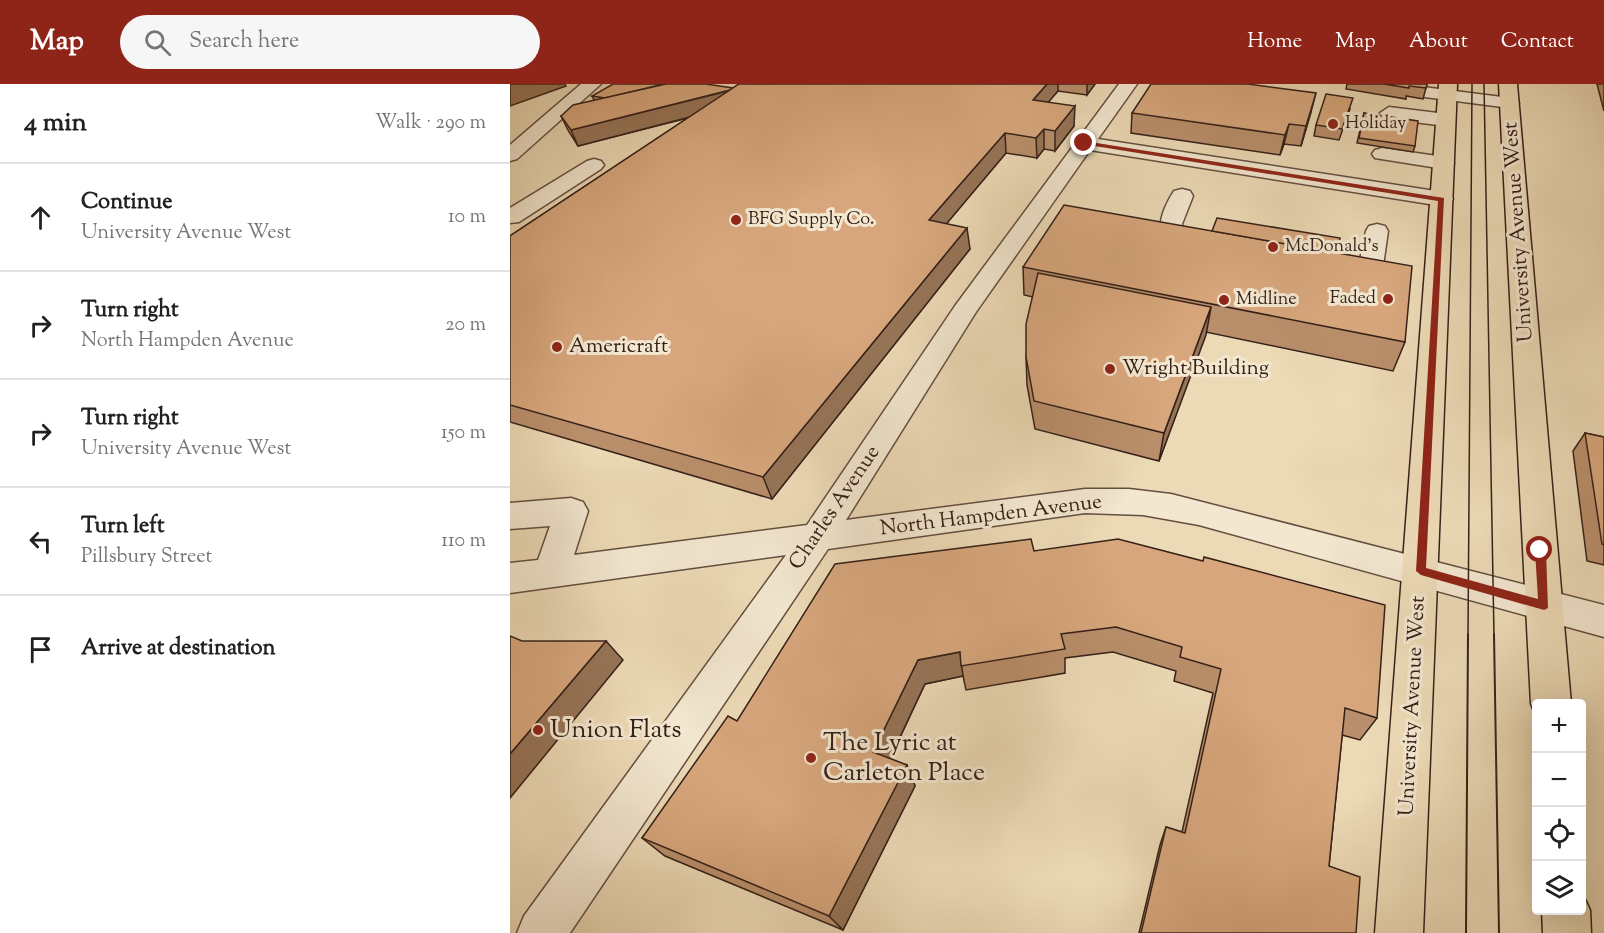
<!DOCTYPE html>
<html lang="en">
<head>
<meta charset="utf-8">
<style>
  :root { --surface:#fff; --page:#f6f6f6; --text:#202124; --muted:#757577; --line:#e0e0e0; --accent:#8f2418 }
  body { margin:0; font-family:"Sorts Mill Goudy",serif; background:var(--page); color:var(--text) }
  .controls { position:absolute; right:18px; bottom:18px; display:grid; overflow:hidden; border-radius:6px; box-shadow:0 6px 24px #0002 }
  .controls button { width:54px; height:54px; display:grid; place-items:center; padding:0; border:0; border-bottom:2px solid var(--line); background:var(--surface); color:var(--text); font:30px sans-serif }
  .stop { position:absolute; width:18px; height:18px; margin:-14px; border:4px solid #8f2418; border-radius:50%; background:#fff }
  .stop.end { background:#8f2418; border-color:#fff; box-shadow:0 2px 6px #0008 }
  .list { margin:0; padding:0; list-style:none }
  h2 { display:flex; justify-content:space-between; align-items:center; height:78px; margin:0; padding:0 24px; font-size:26px }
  h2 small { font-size:20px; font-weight:400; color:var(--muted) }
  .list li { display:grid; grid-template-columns:39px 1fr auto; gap:18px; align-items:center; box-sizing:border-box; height:108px; padding:0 24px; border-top:2px solid var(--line) }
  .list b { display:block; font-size:22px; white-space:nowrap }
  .list p { margin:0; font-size:20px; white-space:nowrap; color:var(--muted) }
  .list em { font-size:20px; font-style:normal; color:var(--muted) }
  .icon { flex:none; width:33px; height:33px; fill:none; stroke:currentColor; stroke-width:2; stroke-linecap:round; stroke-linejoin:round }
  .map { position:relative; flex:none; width:1094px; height:849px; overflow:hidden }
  header { display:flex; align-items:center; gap:36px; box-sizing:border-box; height:84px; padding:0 30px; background:var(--accent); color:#fff }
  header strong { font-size:28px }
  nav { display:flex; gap:33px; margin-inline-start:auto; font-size:21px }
  .search { width:420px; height:54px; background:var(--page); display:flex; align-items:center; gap:15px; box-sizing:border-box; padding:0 21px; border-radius:33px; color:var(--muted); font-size:22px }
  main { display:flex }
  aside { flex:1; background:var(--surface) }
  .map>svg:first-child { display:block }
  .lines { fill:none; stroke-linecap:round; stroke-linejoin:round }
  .minor-casing { stroke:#634e40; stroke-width:3 }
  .major-casing { stroke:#352019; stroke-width:3 }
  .minor { fill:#f3e7d0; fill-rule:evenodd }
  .major { fill:#ecdab6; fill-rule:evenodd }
  .tram-far1 { stroke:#352019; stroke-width:1.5 }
  .tram { stroke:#352019; stroke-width:2 }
  .wall { fill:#b98f6b; stroke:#352019; stroke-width:1.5 }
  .shaded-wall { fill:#967457; stroke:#352019; stroke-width:1.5 }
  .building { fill:#d7a67c; stroke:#352019; stroke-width:1.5 }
  .route { fill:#8f2418 }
  .poi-dot { fill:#8f2418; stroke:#f3e7d0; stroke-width:2 }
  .labels { text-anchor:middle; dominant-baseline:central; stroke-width:6; stroke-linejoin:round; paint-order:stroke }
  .far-poi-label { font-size:18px; fill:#352019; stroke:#f3e7d0; text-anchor:start }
  .street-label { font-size:21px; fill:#352019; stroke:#f3e7d0 }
  .poi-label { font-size:21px; fill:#352019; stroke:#f3e7d0; text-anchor:start }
  .near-poi-label { font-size:26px; fill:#352019; stroke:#f3e7d0; text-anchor:start }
</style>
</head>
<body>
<header>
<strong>Map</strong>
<div class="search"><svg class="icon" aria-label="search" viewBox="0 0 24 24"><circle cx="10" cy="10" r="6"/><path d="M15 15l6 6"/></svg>Search here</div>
<nav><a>Home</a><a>Map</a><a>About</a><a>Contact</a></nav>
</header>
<main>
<aside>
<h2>4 min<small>Walk · 290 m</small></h2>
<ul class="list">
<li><svg class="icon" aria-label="ahead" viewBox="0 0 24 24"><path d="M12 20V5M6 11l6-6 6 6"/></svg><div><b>Continue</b><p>University Avenue West</p></div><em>10 m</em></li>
<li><svg class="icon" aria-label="right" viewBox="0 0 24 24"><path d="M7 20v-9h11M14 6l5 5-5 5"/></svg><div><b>Turn right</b><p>North Hampden Avenue</p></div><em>20 m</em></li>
<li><svg class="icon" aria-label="right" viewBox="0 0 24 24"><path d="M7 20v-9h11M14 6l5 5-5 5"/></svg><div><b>Turn right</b><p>University Avenue West</p></div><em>150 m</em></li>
<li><svg class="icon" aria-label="left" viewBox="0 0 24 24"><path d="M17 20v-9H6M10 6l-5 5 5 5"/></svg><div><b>Turn left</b><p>Pillsbury Street</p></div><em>110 m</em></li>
<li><svg class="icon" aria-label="arrive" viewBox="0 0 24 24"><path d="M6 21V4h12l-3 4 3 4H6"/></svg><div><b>Arrive at destination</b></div></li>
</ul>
</aside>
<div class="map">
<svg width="1094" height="849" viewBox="0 0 1094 849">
  <rect width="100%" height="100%" fill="#ecdab6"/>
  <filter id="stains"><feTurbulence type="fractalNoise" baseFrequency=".00333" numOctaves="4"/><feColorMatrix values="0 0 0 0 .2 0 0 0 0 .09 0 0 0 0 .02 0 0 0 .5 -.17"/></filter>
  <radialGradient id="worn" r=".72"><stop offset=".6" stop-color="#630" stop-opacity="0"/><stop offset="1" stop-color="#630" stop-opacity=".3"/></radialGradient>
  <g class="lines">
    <defs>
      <g id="minor">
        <polygon points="71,0 91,0 7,75 0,77 0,61"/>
        <polygon points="609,0 627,0 588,55 932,108 940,110 943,115 940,120 932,122 580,66 466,228 336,436 575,405 619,405 661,410 1094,521 1094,553 689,441 633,431 575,429 318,465 60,849 7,849 14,832 276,471 0,509 0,479 28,476 40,442 0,445 0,419 61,414 73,418 78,427 64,471 297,441 445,222"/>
        <polygon points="913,3 1000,14 1009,19 1000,24 907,12 904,8 907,4"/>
        <polygon points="879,23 936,30 945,36 936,42 887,36 884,42 870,42 868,38 870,29"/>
        <polygon points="872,64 934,73 941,75 944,79 941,83 934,85 865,74 862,70 865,66"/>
        <polygon points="84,75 91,77 94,81 91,85 9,138 0,139 0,124 77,77"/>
        <path d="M672 105 680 107 683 112 672 140 673 151 697 161 701 166 697 171C688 173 682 171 674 169 640 160 649 130 664 107Z"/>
        <path d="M867 140 875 142 878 147 872 189C862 204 839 201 823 197L820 192 823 187 848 185 856 147 859 142Z"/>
      </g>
      <g id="major">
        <polygon points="929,0 947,0 913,849 865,849"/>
        <polygon points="989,0 1007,0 1061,620 1026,620 1026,632 1021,620"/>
        <polygon points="1072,809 1080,826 1081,849 1033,849 1032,826 1072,826"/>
      </g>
    </defs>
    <use href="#minor" class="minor-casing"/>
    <use href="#major" class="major-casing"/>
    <use href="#minor" class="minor"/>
    <use href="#major" class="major"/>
    <g class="tram-far1">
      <polyline points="974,0 984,552"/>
      <polyline points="958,552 962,0"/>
    </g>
    <g class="tram">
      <polyline points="984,550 989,849"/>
      <polyline points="956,849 958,550"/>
    </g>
  </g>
  <g class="wall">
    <polygon points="229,0 585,0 577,11 548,7 538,18 564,42 545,67 534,65 527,74 496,69 436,140 460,165 262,415 0,338 0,152 178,34 68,62 59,48 51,32 84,16 82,12 223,4"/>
    <polygon points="837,0 917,0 916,4 913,15 896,12 896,15 836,5"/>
    <polygon points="1087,0 1094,0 1094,27"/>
    <polygon points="840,25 829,56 804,52 806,41"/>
    <polygon points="801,28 791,62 774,60 770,71 621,49 622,29"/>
    <polygon points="854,29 905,62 903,68 847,59"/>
    <polygon points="827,169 895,258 883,287 696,248 649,377 525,345 517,301 516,273 523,213 514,211 513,183"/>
    <polygon points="1075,349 1094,353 1094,481 1077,477 1063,367"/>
    <polygon points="524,467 867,634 850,656 832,651 819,782 846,849 629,849 650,761 656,743 672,748 703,609 664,597 666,587 603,568 555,574 555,589 456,606 453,592 415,600 380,675 397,681 405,702 333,846 155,772 132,754 227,637"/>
  </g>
  <g class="shaded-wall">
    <polygon points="0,0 55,0 56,2 0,22"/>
    <polygon points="537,0 548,0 548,7 523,36 523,16"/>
    <polygon points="577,0 585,0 577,11"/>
    <polygon points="226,5 230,20 68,62 61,46"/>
    <polygon points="806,9 801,28 791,62 796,42"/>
    <polygon points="565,22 564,42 545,67 545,47"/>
    <polygon points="779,40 774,60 770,71 775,51"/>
    <polygon points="534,45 534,65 527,74 526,54"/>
    <polygon points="495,49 496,69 422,157 419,136"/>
    <polygon points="457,144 460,165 262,415 253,393"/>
    <polygon points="701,223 696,251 649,377 654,349"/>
    <polygon points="96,557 113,576 0,714 0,670"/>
    <polygon points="450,568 453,592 415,600 373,689 363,668 408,576"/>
    <polygon points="397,681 405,702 333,846 319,832"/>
  </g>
  <g class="building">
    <polygon points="103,0 152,0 150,1 95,14 82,12"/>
    <polygon points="156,0 196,0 223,4 220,6 61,46 51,32 63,21"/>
    <polygon points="229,0 537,0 523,16 565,22 545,47 534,45 526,54 495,49 419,136 457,144 253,393 0,321 0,152"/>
    <polygon points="641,0 738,0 806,9 796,42 779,40 775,51 622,29"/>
    <polygon points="874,0 917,0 916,4 899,2 899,4"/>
    <polygon points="816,10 843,14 832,45 806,41"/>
    <polygon points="854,29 908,37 905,62 849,54"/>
    <polygon points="554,121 902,182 895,258 513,183"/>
    <polygon points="707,134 830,154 827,169 702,147"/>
    <polygon points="528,189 701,223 654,349 524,317 516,273 516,240"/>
    <polygon points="1075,349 1094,353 1094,461 1092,460"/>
    <polygon points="521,455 524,467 608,455 693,477 694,473 875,521 867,634 835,624 819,782 850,793 846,849 631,849 656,743 675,749 711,585 670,573 672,563 606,543 551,550 555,565 451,582 450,568 408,576 363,668 397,681 319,832 132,754 218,632 227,637 325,480"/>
    <polygon points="0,552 12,557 96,557 0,670"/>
  </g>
  <polygon class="route" points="574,57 934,114 916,484 1028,515 1025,466 1030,462 1036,466 1038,524 1034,526 911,491 906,487 928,117 572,60"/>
  <g class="poi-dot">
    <circle cx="823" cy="40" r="6"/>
    <circle cx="226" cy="136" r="6"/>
    <circle cx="763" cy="163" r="6"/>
    <circle cx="878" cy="215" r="6"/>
    <circle cx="714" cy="216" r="6"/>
    <circle cx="47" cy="263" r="6"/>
    <circle cx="600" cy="285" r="6"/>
    <circle cx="28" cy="646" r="6"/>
    <circle cx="301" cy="674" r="6"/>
  </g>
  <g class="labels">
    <g class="far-poi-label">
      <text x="835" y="40">Holiday</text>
      <text x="238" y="136">BFG Supply Co.</text>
      <text x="775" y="163">McDonald's</text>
      <text x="866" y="215" text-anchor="end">Faded</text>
      <text x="726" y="216">Midline</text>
    </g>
    <g class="street-label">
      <text transform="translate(1009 148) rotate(-94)">University Avenue West</text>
      <text transform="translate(325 424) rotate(-56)">Charles Avenue</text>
      <text transform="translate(481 432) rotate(-7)">North Hampden Avenue</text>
      <text transform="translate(903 622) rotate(-87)">University Avenue West</text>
    </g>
    <g class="poi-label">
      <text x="59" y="263">Americraft</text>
      <text x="612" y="285">Wright Building</text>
    </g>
    <g class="near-poi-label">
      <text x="40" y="646">Union Flats</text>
      <text x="313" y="659">The Lyric at<tspan x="313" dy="30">Carleton Place</tspan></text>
    </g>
  </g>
  <rect width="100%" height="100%" filter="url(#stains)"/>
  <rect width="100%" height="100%" fill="url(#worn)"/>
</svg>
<div class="controls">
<button>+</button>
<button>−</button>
<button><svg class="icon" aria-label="locate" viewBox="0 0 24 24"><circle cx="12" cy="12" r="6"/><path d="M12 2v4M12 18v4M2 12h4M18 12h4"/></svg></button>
<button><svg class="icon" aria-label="layers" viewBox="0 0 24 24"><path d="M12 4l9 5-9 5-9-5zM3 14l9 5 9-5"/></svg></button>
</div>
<div class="stop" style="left:1030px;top:466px"></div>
<div class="stop end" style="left:574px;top:59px"></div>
</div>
</main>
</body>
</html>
